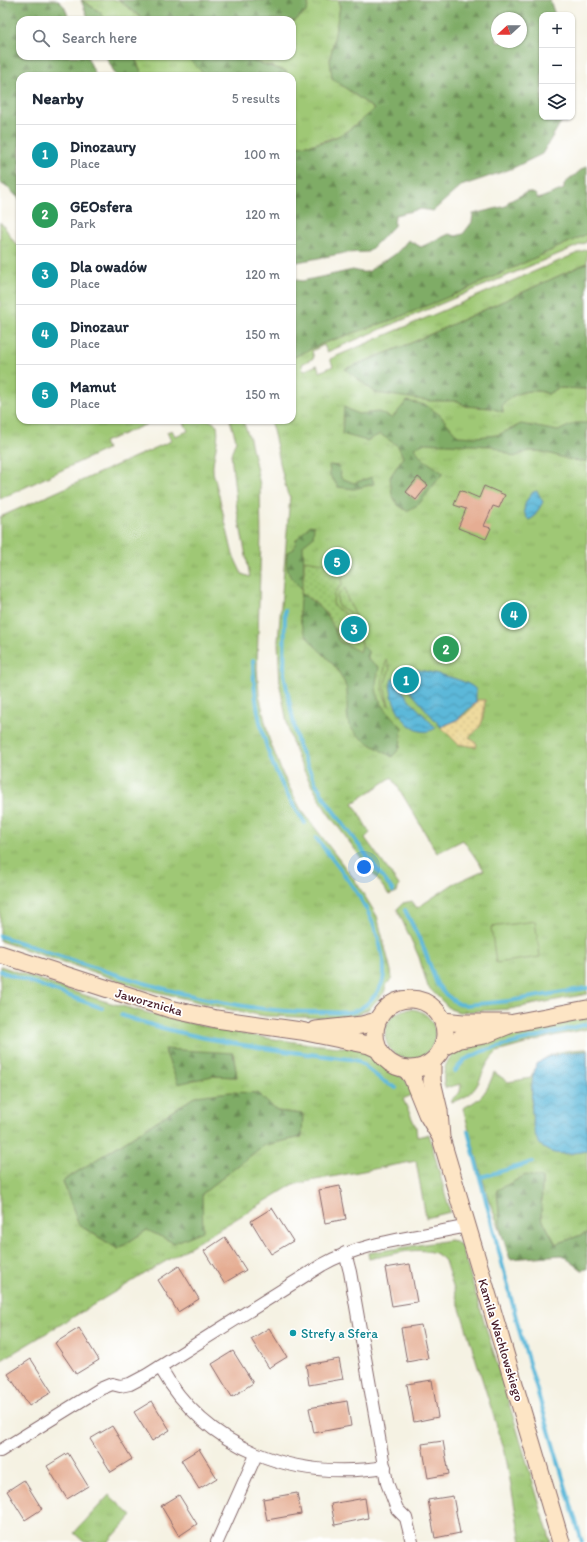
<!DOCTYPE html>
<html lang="en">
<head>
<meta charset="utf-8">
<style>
  :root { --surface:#fff; --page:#f6f6f7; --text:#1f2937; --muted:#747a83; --line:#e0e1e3; --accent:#1f6fb2 }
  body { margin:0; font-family:Itim,sans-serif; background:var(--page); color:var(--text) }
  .controls { position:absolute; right:12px; top:12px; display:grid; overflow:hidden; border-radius:8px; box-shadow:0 1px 3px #0004 }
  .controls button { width:36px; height:36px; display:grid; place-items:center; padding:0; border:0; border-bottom:1px solid var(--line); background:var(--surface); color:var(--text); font:20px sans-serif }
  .compass { position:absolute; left:491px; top:12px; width:36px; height:36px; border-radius:50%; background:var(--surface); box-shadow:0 1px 3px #0004; rotate:249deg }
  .you { position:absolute; left:364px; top:867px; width:14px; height:14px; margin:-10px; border:3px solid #fff; border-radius:50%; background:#1a73e8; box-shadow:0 0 0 6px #1a73e833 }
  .badge { display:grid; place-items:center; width:26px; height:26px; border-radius:50%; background:var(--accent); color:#fff; font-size:13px; font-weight:700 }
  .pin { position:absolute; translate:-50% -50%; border:2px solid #fff; box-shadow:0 1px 4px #0006 }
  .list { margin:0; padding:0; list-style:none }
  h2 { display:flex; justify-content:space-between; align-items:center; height:52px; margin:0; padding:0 16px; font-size:17px }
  h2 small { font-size:13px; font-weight:400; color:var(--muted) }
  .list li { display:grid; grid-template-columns:26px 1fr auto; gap:12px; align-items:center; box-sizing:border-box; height:60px; padding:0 16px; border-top:1px solid var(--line) }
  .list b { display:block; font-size:15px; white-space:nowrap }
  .list p { margin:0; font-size:13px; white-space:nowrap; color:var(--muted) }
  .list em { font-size:13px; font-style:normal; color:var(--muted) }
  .icon { flex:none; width:22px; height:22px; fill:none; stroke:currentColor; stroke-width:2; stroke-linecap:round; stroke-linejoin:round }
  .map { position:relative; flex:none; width:587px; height:1542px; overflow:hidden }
  .search { position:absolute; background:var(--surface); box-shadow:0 1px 3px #0004; left:16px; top:16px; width:280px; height:44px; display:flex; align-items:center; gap:10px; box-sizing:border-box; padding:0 14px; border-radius:12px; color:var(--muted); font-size:15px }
  .panel { position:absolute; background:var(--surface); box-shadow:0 1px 3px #0004; left:16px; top:72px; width:280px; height:352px; border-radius:12px }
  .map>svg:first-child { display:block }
  .grass { fill:url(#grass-tufts); stroke:#747450; fill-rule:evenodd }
  .forest { fill:url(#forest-firs); stroke:#646648; fill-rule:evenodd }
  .sand { fill:url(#sand-dots); stroke:#9c7c64 }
  .garden { fill:url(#garden-dots); stroke:#747450 }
  .pitch { fill:#9fc874; stroke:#747450 }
  .water { fill:url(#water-waves); stroke:#526c82 }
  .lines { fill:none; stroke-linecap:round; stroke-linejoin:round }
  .stream { stroke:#5bb8d9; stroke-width:4 }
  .building { fill:#e5ad93 }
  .street-casing { stroke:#86696b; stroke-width:14 }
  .secondary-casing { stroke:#86696b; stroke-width:19 }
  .street { stroke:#fff; stroke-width:12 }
  .secondary { stroke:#fde5c5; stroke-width:17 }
  .culture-dot { fill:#0f9aa8; stroke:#fff; stroke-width:1.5 }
  .labels { text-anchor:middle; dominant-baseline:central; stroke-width:3.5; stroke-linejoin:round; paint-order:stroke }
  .street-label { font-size:13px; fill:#4a1f2b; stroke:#fff }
  .culture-label { font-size:13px; fill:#0d838f; stroke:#fff; text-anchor:start }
</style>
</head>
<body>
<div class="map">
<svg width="587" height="1542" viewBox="0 0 587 1542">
  <defs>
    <pattern id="grass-tufts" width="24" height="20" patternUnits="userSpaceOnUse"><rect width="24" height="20" fill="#9fc874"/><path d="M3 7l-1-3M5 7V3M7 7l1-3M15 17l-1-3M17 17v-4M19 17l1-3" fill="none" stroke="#8aab65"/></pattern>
    <pattern id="forest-firs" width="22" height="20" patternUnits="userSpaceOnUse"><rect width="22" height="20" fill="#7fac66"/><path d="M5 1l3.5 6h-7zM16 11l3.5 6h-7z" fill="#6a8b54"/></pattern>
    <pattern id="sand-dots" width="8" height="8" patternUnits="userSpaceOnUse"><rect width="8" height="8" fill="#eeda9e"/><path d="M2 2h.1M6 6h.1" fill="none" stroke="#cebb88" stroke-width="1.8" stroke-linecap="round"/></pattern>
    <pattern id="garden-dots" width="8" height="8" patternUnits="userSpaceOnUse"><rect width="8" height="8" fill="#9fc874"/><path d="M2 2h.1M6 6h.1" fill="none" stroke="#8aab65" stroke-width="1.8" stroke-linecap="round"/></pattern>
    <pattern id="water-waves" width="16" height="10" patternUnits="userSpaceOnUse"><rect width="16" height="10" fill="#5bb8d9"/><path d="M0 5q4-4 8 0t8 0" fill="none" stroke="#4d95b0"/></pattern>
  </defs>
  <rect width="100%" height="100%" fill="#fff"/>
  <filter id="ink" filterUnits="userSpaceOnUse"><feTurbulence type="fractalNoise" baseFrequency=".025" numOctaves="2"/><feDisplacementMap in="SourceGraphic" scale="8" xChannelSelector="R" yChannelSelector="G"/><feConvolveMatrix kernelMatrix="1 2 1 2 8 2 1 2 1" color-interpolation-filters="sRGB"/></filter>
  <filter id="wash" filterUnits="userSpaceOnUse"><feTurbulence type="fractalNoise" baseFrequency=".012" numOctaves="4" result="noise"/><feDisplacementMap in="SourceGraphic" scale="16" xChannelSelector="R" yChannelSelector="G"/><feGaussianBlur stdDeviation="0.9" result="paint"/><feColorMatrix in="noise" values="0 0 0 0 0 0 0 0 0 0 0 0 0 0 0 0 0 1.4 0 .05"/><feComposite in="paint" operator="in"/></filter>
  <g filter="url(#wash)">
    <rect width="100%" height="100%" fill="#f5f2e3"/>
    <g class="grass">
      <polygon points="81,0 119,0 144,20 106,20 100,12"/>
      <polygon points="309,0 339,0 340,6 332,78 374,109 344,134 311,145 292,146 292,76 286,76 286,71 253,61 252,56 292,56 292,23 307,11"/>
      <polygon points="134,56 186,56 206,76 143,76"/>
      <path d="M0 222C8 229 11 242 20 247V420H157L104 442 107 449 0 499Z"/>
      <path d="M587 234V242L327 352 324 345 312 351 314 358 302 364 303 371 317 365 320 372 333 366 330 359 587 249V263L409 344 345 369 448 400 458 401 466 406 491 408 503 412 502 405C512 392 534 387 548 394L558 388 587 389V994L510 1009 459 1012 450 1009 428 987 419 957 397 909 403 903 412 901 417 908 453 884 484 870 463 840 437 853 392 777 353 803 370 833 365 838 399 885 397 892 389 895 327 812 312 786 298 759 289 733 280 686 278 641 290 496 288 495C280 470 278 445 270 420H292V358L324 343 458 293Z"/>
      <path d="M183 420H209L217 425C221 443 208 464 215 479L233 555 242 574 250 577 237 510 231 454 236 440 230 420H247L243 421 250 439 260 485 261 538 257 668 259 694 269 739 283 775 300 808 356 882 377 916 391 971 392 979 387 984 384 993 369 1009 355 1016 328 1018 265 1016 227 1009 141 988 0 941V517L171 441 167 432 172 430 175 436 188 431Z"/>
      <path d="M0 966C31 976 63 989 94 998 182 1024 277 1044 368 1049L386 1069 404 1078 414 1094 403 1099 416 1127 417 1137 429 1134 450 1212 426 1218 416 1161 294 1184 0 1361ZM233 1054 237 1077 212 1076ZM256 1093 277 1111 302 1114V1137L264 1145 202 1194 174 1243 148 1229 118 1249 79 1225 63 1181 196 1096Z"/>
      <circle cx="410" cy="1034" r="25"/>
      <path d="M587 1016V1029L553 1036 497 1052C476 1071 486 1093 452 1102L451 1100 460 1092 461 1084 445 1088C442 1076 444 1060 456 1052 460 1050 467 1049 472 1048L471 1041Z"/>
      <path d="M587 1049V1233L556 1244 541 1217 542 1179 497 1190 501 1232 488 1198 463 1108C482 1099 487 1092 494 1072L508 1082 531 1078C540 1052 562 1050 587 1049Z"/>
      <path d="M450 1240 455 1241 461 1245 551 1542H521L505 1452 445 1261C430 1241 391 1255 369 1259L368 1253Z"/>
      <polygon points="109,1495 132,1516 108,1542 84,1542 74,1533"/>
    </g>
    <g class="forest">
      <polygon points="0,0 58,0 64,6 70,20 20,20 20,56 87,56 96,76 20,76 20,200 8,188 0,183"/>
      <polygon points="81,0 100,12 106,20 89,20"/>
      <polygon points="119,0 309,0 307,11 292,23 292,20 249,20 246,18 231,20 144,20"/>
      <path d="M339 0H550L555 15H542V117H564L542 154 511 169 461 186 433 211 421 209 395 215 394 226 368 252 345 253 292 263V146C331 145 346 134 374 109L332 78 330 60 340 6ZM497 18H521V42H497Z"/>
      <polygon points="106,56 134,56 143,76 116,76"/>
      <polygon points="186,56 252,56 253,61 286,71 286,76 206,76"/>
      <path d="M587 165V234L458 293 392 320 324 343 292 358V279L302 281 353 270C374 276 368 268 381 262 394 257 399 251 408 240L421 247 449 234 456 236 463 234 472 222 473 214 506 206 508 202 527 192 535 194 538 199 564 189V184Z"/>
      <path d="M587 263V389L558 388 548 394C534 387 512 392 502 405L503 412 491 408 466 406 458 401H430L376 393 345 369 409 344Z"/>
      <path d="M407 401 426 405 440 415 458 436 476 437 498 435 521 424 558 431 575 423H587V461C567 463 552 451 532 451 526 451 520 455 514 457L493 446 425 443 414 448 423 459 443 473 419 504 407 511 398 505 392 495 390 477 403 457 398 446 380 434 367 441 342 434 344 407 358 414 379 412 392 418Z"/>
      <polygon points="329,465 339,466 341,478 354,483 372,477 374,484 354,489 338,487 330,475"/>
      <path d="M310 525 314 526 313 537 303 545 304 573 302 589C288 575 285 573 287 552L294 549 296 540Z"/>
      <path d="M301 593C325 609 329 613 339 641L360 651 362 645 368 651V660L379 667C378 673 376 680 376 686 376 702 392 717 402 727L400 748 392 757C381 750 355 737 350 726 344 713 350 695 345 684 329 645 291 647 301 593Z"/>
      <polygon points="164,1049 233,1053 237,1077 212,1076 178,1084"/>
      <polygon points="230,1092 257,1093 277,1111 303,1114 302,1137 264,1145 202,1194 203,1231 174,1243 147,1230 118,1249 79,1225 63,1181 196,1096"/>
      <polygon points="526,1175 542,1178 541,1217 556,1244 587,1233 587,1269 582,1270 562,1255 510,1259 501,1232 497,1190"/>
    </g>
    <path class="sand" d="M477 700H485C483 719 485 725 469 737L477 744 476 747 458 744 441 727C454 722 471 714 477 700Z"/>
    <g class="garden">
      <path d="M304 560 343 566 342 584 334 594 333 603 335 607 353 619 356 623 362 645 360 652 339 641C329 613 325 609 301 593L304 573Z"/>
      <polygon points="345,588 347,598 356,616 338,606 337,596"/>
      <path d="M386 659 390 669 384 685 389 706C377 684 384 681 386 659Z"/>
    </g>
    <polygon class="pitch" points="535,921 540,957 496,963 491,927"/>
    <g class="water">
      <path d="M537 491 543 502 534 517 529 520C520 511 525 501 533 492Z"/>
      <path d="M404 668C418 669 470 679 476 690V702L458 719 441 727 396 675 400 669Z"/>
      <path d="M393 678 411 702 436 728C407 746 383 689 393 678Z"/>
      <path d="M587 1051V1151C574 1153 556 1157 545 1149 540 1146 536 1139 535 1134 531 1123 529 1073 537 1064 549 1053 572 1052 587 1051Z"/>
    </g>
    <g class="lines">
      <g class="stream">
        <polyline points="285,610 284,674 298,745 315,782 329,805 393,891"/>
        <path d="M253 660C254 720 270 774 305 823"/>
        <polyline points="405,910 423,946 437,984 444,993 458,1004 466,1005 509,1001 587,988"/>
        <path d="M0 936C100 969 215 1014 322 1012 332 1012 346 1014 355 1011 364 1008 370 1001 376 994 386 981 385 970 382 954 374 908 344 874 316 838"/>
        <polyline points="0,971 102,1008"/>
        <path d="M121 1015C194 1041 273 1050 350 1059L358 1061 383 1081 396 1088"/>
        <polyline points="455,1071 464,1060 483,1051 587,1024"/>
        <polyline points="468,1131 520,1333 582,1542"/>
        <polyline points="481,1177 533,1162"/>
      </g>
    </g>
    <g id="blocks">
      <g class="building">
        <polygon points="418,477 428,485 416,500 406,492"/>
        <polygon points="484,486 505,495 499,508 493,506 484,526 491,528 486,539 458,528 466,509 454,505 460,490 479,498"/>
        <polygon points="340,1186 346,1219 325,1223 319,1190"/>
        <polygon points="272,1208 293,1241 271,1254 251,1221"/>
        <polygon points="225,1237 246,1270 224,1283 204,1251"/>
        <polygon points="410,1264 417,1302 392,1306 385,1268"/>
        <polygon points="179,1266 199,1299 178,1312 158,1280"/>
        <polygon points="421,1325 428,1358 407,1362 401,1328"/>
        <polygon points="79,1328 99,1360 76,1374 55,1343"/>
        <polygon points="269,1328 287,1357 269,1368 251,1339"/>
        <polygon points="233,1351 253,1383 232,1397 212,1364"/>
        <polygon points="31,1359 52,1392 29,1406 8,1374"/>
        <polygon points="339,1359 343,1379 309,1385 306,1365"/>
        <polygon points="432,1380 438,1417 414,1422 407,1384"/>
        <polygon points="152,1401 170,1430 152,1441 134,1412"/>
        <polygon points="347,1401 351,1426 314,1433 309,1408"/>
        <polygon points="112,1426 132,1459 111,1472 90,1439"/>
        <polygon points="443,1441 449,1474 428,1478 422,1444"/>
        <polygon points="199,1449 217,1478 199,1489 181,1460"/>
        <polygon points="68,1453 88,1486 67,1499 47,1466"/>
        <polygon points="24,1480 42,1509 25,1520 7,1491"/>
        <polygon points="297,1493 301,1514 267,1520 263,1499"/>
        <polygon points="179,1495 197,1524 179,1536 161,1506"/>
        <polygon points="453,1496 460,1533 435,1538 428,1500"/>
        <polygon points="365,1498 368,1518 335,1525 331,1504"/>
      </g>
    </g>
  </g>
  <g filter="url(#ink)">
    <use href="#blocks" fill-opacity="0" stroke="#86696b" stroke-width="1"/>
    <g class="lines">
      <defs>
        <g id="street">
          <polyline points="345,1253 350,1272 387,1483 397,1509 406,1518 412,1542"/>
          <path d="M160 1367C207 1450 294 1481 385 1467"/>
          <path d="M0 1451 100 1389 112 1384 120 1386 130 1384 147 1375 322 1265C364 1241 420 1237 467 1226"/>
          <polyline points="217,1542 256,1455"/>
        </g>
        <g id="secondary">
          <polyline points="0,954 170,1009 216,1019 301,1031 369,1045 378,1049"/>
          <circle cx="410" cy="1034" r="35"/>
          <polyline points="443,1021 463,1023 508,1023"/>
          <polyline points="316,1030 362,1025 377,1021"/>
          <polyline points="443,1047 459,1039 484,1035 514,1023 587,1009"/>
          <polyline points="432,1062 432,1081 439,1111 441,1138 561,1542"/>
          <polyline points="406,1069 412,1077 427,1114 439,1134"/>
        </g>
      </defs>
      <use href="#street" class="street-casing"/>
      <use href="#secondary" class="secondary-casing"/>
      <use href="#street" class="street"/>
      <use href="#secondary" class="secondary"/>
    </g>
  </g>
  <circle class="culture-dot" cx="293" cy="1333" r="4"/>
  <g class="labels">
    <g class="street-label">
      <text transform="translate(149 1002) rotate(16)">Jaworznicka</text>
      <text transform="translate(501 1340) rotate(73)">Kamila Wachlowskiego</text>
    </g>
    <g class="culture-label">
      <text x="301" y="1333">Strefy a Sfera</text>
    </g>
  </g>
</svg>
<div class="controls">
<button>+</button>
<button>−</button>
<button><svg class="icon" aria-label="layers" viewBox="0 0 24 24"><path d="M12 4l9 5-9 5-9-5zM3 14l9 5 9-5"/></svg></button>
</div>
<svg class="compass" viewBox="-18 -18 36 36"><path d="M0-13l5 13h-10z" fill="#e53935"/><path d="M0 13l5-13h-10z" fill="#747a83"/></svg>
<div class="you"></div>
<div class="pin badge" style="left:406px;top:680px;background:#0f9aa8">1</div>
<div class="pin badge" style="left:446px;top:649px;background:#2e9e5b">2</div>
<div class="pin badge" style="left:354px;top:629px;background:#0f9aa8">3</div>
<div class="pin badge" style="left:514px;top:615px;background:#0f9aa8">4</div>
<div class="pin badge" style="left:337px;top:562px;background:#0f9aa8">5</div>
<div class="search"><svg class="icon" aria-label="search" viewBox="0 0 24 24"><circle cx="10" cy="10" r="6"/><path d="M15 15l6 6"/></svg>Search here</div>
<section class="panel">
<h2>Nearby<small>5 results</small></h2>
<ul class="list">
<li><span class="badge" style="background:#0f9aa8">1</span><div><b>Dinozaury</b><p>Place</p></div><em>100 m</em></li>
<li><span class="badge" style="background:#2e9e5b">2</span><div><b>GEOsfera</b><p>Park</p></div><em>120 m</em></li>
<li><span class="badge" style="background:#0f9aa8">3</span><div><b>Dla owadów</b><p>Place</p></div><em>120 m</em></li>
<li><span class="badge" style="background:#0f9aa8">4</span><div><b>Dinozaur</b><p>Place</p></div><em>150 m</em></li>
<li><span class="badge" style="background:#0f9aa8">5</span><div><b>Mamut</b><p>Place</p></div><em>150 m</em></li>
</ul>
</section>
</div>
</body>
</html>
